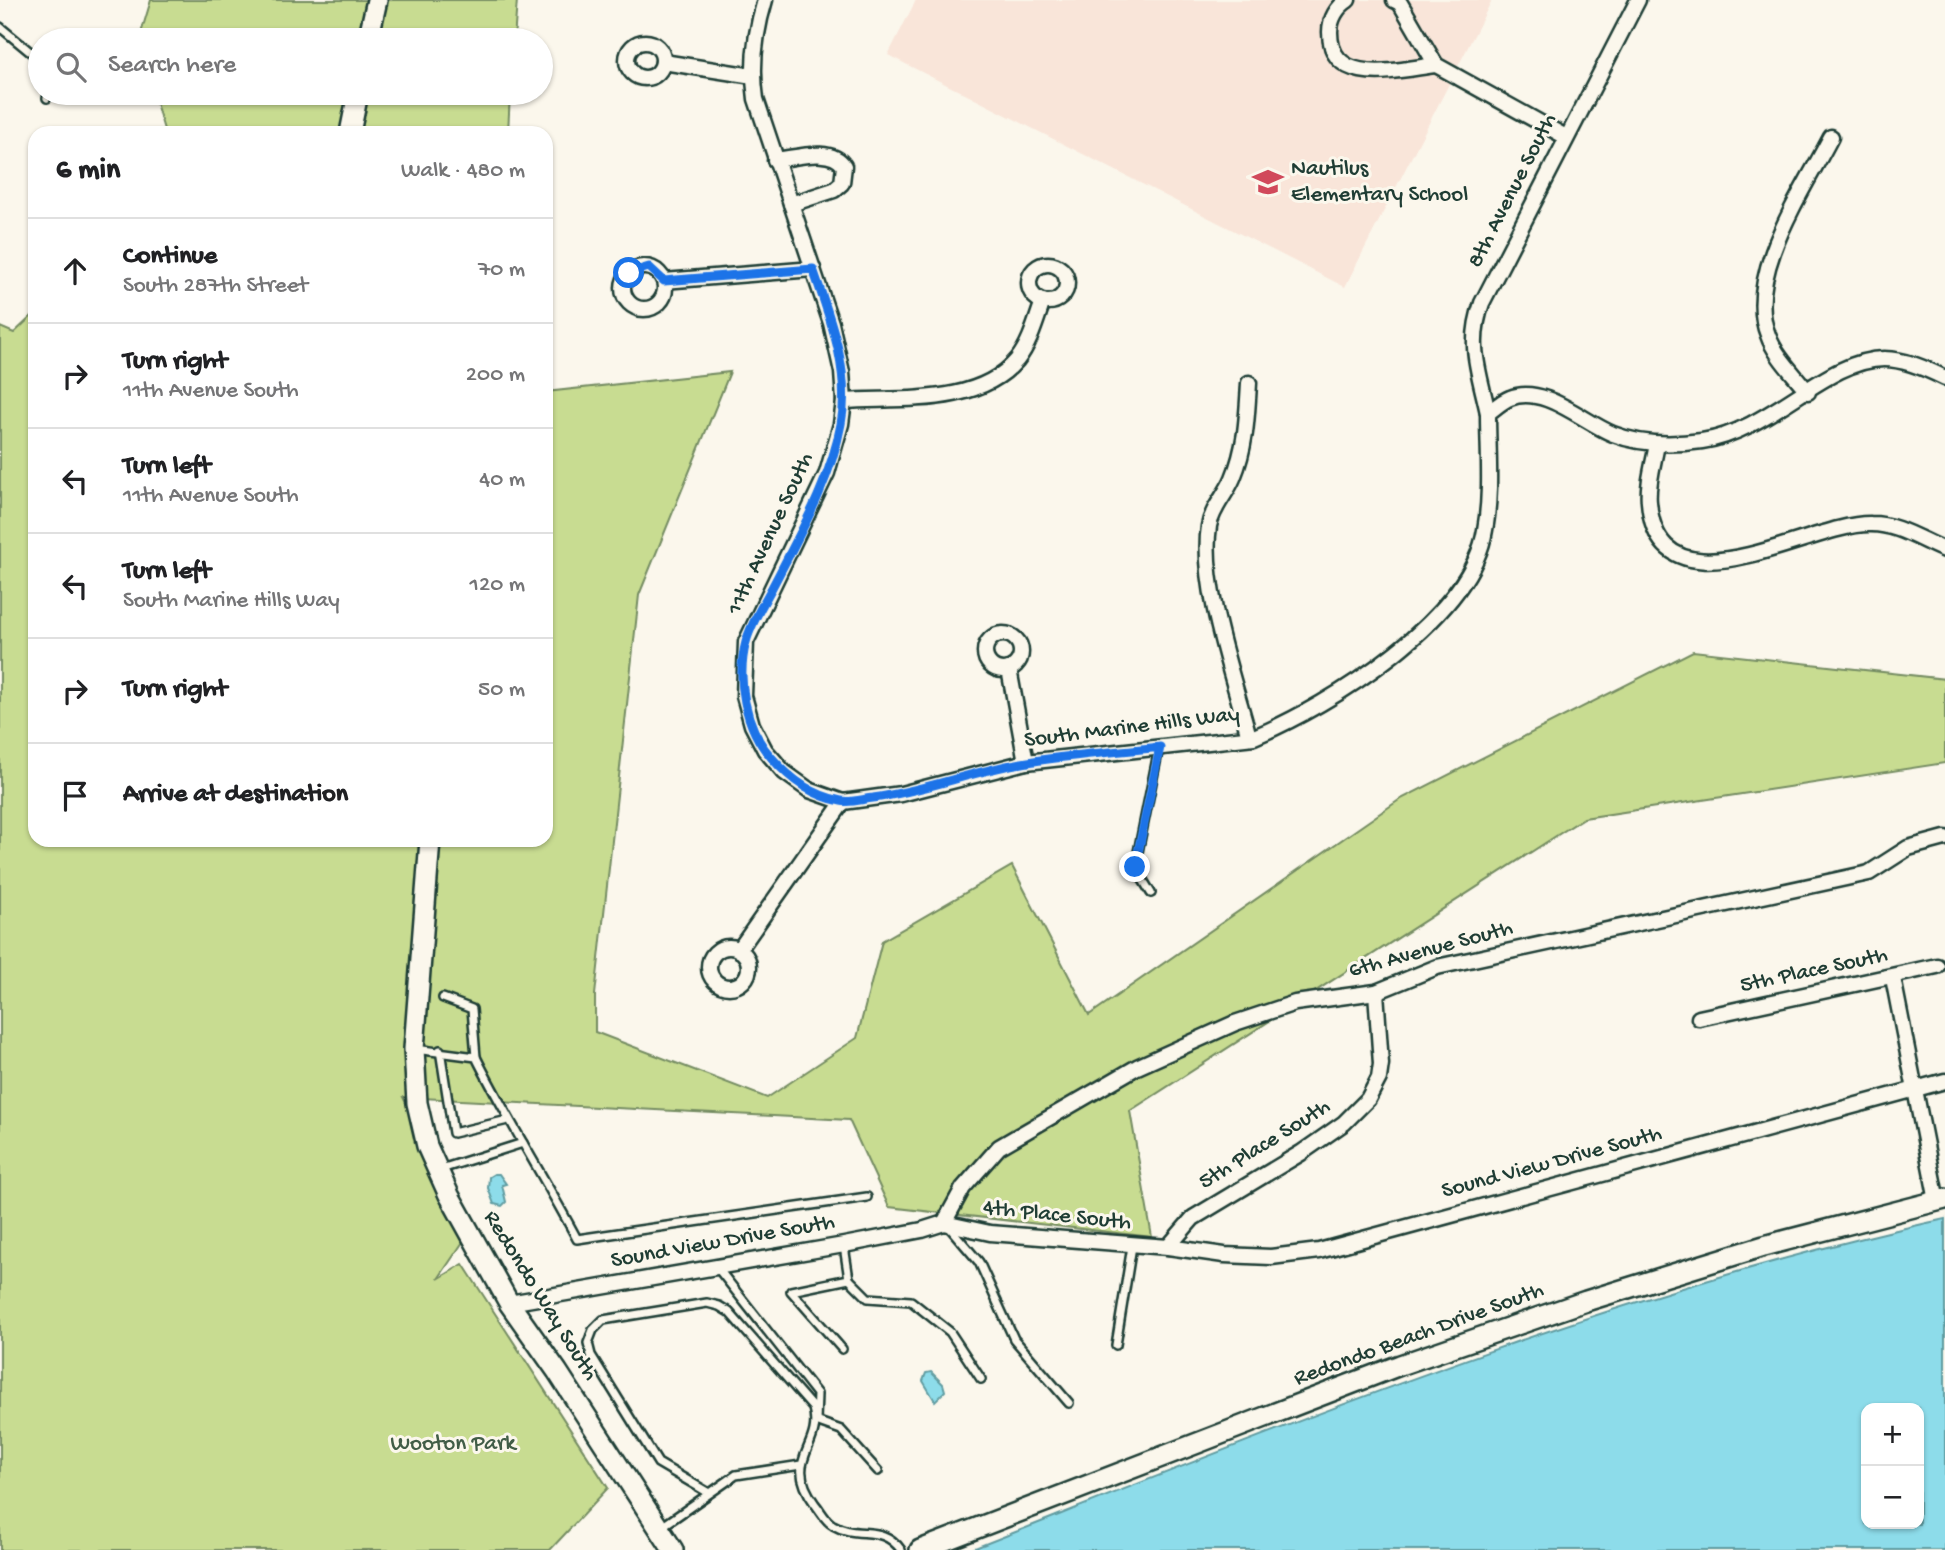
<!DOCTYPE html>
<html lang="en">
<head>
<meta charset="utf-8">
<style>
  :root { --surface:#fff; --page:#f6f6f6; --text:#202124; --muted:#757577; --line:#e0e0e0 }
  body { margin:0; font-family:"Gochi Hand",sans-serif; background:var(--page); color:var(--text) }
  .controls { position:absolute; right:21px; bottom:21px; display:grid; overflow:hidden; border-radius:14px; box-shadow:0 2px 5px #0004 }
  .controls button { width:63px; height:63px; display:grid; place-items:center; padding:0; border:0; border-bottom:2px solid var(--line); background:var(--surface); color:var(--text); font:35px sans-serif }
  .stop { position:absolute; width:21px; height:21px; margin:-16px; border:5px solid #1a73e8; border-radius:50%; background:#fff }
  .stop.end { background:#1a73e8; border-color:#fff; box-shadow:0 2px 7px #0008 }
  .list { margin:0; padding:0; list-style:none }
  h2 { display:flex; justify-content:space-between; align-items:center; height:91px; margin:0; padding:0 28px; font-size:30px }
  h2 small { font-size:23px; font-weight:400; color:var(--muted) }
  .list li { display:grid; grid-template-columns:46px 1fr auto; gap:21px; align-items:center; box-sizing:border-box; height:105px; padding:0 28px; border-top:2px solid var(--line) }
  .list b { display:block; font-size:26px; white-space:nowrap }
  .list p { margin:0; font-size:23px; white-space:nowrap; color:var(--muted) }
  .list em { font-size:23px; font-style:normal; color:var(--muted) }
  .icon { flex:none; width:38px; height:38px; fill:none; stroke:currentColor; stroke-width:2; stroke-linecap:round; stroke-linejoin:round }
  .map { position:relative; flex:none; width:1945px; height:1550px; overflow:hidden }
  .search { position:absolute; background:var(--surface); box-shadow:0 2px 5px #0004; left:28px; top:28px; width:525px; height:77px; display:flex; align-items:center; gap:18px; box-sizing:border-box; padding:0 24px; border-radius:38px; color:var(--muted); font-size:26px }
  .panel { position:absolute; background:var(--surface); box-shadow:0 2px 5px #0004; left:28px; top:126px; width:525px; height:721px; border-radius:21px }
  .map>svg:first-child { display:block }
  .built { fill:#f9e5d9 }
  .green { fill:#c8dc91; stroke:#748c62; stroke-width:2 }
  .water { fill:#8ddcea; stroke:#619ca1; stroke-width:2; fill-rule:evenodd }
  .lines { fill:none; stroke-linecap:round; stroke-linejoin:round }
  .lane-casing { stroke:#1f3d34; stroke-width:12 }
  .street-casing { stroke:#1f3d34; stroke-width:19 }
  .secondary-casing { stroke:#1f3d34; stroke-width:24 }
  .lane { stroke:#fbf7ec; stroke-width:7 }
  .street { stroke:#fbf7ec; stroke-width:14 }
  .secondary { stroke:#fbf7ec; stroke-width:19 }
  .route { stroke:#1a73e8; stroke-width:9 }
  .labels { text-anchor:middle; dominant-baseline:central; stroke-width:6; stroke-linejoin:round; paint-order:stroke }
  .poi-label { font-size:23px; fill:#1f3d34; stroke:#fbf7ec; text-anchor:start }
  .street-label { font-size:23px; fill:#1f3d34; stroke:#fbf7ec }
  .park-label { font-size:23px; fill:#415d47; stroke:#fbf7ec }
</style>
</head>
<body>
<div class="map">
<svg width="1945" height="1550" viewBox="0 0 1945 1550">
  <rect width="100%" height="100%" fill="#fbf7ec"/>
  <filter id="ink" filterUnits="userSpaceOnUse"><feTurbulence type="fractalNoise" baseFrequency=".0143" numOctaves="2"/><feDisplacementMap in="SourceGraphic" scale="14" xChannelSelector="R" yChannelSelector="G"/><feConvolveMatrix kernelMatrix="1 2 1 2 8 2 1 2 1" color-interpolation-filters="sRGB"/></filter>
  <g filter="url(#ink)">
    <polygon class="built" points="916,0 1492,0 1345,287 888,55"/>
    <g class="green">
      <polygon points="151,0 517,0 514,40 139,40"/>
      <polygon points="153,93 510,93 508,133 165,133"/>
      <polygon points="35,313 35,840 546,840 546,392 730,372 639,595 595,995 595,1032 767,1098 857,1038 882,941 1012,866 1089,1015 1399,800 1693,651 1945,679 1945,763 1584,818 1130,1111 1152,1237 889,1207 849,1120 403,1097 469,1233 438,1279 463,1264 608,1488 550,1550 0,1550 0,327 14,333"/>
    </g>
    <g class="water">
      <polygon points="494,1174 499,1174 506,1184 502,1185 506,1202 502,1206 494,1204 488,1188 489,1177"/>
      <path d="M1945 1219V1550H970C1288 1425 1609 1292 1945 1219ZM1919 1408V1524H1866V1408Z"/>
      <polygon points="931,1372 943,1384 945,1391 935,1401 923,1381 926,1373"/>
    </g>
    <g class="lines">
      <defs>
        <g id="lane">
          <polyline points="0,27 40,60"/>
          <polyline points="47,98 51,93"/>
          <polyline points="1151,893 1135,867 1159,748"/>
          <polyline points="443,998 472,1009 476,1057"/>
          <path d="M415 1049 476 1057C507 1119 544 1177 577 1239L867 1197"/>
          <polyline points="440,1050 453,1133 508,1120"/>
          <polyline points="438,1170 523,1143"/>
          <polyline points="950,1228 979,1262 1014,1339 1069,1403"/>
          <polyline points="716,1266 817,1394 816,1421 841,1430 878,1471"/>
          <polyline points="849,1279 868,1298 911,1301 950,1332 981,1379"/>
          <polyline points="1116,1345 1132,1246"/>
          <polyline points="842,1349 791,1291 849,1279 844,1246"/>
          <path d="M709 1493 658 1463 591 1355 588 1343 593 1330 603 1320 707 1303 719 1306 729 1312 813 1408C824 1449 781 1457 815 1504 821 1511 825 1521 833 1525 858 1540 882 1523 901 1550"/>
          <polyline points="660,1528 736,1475 801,1465"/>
        </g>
        <g id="street">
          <path d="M765 0C755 33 751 65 756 99L831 323 842 372 844 401 841 424 827 473 746 642 744 696 752 725 765 750 784 772 809 790 843 802 901 794 1026 762 1254 737C1331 705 1471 618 1485 530 1492 492 1488 451 1488 413 1495 408 1502 401 1510 398 1544 384 1583 422 1613 434 1641 445 1673 445 1702 441 1771 431 1826 359 1884 359 1905 359 1927 369 1945 378"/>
          <path d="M1348 0C1337 7 1330 19 1330 32 1330 89 1400 69 1436 65"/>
          <polyline points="1394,0 1400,3 1436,65 1566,137"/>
          <circle cx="645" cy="60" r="18"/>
          <polyline points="663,62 753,76"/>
          <path d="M775 160C795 158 832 146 844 166L842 183 834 190 791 204"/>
          <circle cx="1048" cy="283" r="19"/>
          <circle cx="644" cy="288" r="21"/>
          <polyline points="664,281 813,269"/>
          <path d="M1808 392C1795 375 1775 356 1768 335 1744 275 1804 190 1831 137"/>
          <path d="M844 401C900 397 977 407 1017 360 1030 344 1036 321 1043 301"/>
          <path d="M1488 413C1479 371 1467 345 1482 303L1638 0"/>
          <path d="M1657 444C1654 462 1647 484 1649 502 1659 621 1810 522 1871 524 1898 524 1920 540 1945 550"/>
          <circle cx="1003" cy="652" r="18"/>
          <polyline points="1009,669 1026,762"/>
          <path d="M1249 737C1234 679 1200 585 1209 526 1212 508 1226 495 1233 478 1246 447 1247 417 1249 383"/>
          <circle cx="729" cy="967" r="20"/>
          <polyline points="739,950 843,802"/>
          <polyline points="1893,978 1937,1201"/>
          <polyline points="1699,1018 1937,966"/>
          <polyline points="944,1223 963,1188 999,1147 1137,1067 1235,1023 1295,1003 1376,992 1437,967 1869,873 1908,848 1945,838"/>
          <polyline points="944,1223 990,1233 1168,1247 1224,1255 1271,1257 1319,1251 1945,1081"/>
          <polyline points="1168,1247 1193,1218 1301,1153 1344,1123 1368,1099 1379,1078 1381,1064 1376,992"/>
          <polyline points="509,1303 844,1245 922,1230 944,1223"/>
        </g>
        <g id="secondary">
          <polyline points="368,40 377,0"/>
          <polyline points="350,133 358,93"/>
          <polyline points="430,840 414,1049 417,1103 427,1146 449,1195 509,1303 557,1371 673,1550"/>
          <polyline points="920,1550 1400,1365 1586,1301 1764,1246 1945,1199"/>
        </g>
      </defs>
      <use href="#lane" class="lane-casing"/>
      <use href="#street" class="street-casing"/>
      <use href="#secondary" class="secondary-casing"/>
      <use href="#lane" class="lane"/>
      <use href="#street" class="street"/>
      <use href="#secondary" class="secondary"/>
    </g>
  </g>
  <g class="lines" filter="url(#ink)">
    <path class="route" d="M629 273 649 267 664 281 813 269C830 318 851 371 841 424 831 479 802 530 776 580 766 600 752 620 746 642 736 679 745 728 771 757 789 778 813 796 841 801 851 803 863 799 873 798 926 791 975 770 1028 762 1071 755 1116 752 1160 747L1135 867"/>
  </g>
  <defs>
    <symbol id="school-bare" viewBox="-9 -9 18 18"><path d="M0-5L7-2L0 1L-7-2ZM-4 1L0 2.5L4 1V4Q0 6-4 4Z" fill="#d1495b" stroke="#fbf7ec" stroke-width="2.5" paint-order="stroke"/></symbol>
  </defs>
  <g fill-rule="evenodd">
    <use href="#school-bare" x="1246" y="160" width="44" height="44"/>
  </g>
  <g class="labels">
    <g class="poi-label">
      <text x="1291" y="169">Nautilus<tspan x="1291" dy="26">Elementary School</tspan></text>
    </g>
    <g class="street-label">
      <text transform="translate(1513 191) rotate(-63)">8th Avenue South</text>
      <text transform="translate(771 534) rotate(-65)">11th Avenue South</text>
      <text transform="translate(1132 728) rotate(-7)">South Marine Hills Way</text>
      <text transform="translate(1431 950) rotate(-15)">6th Avenue South</text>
      <text transform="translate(1814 971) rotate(-12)">5th Place South</text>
      <text transform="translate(1265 1145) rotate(-32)">5th Place South</text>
      <text transform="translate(1552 1163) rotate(-15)">Sound View Drive South</text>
      <text transform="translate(1057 1216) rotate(6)">4th Place South</text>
      <text transform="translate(723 1242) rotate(-10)">Sound View Drive South</text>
      <text transform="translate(540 1296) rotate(58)">Redondo Way South</text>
      <text transform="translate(1419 1335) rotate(-20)">Redondo Beach Drive South</text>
    </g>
    <g class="park-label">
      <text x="453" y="1444">Wooton Park</text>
    </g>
  </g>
</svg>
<div class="controls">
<button>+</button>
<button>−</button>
</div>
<div class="stop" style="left:629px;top:273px"></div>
<div class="stop end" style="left:1135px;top:867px"></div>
<div class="search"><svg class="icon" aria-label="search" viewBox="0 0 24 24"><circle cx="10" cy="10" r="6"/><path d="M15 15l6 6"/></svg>Search here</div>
<section class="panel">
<h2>6 min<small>Walk · 480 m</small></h2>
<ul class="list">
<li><svg class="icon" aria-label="ahead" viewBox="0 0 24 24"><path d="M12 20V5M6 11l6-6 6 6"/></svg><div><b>Continue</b><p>South 287th Street</p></div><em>70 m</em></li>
<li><svg class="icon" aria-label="right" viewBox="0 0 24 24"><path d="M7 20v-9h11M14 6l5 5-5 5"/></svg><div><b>Turn right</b><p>11th Avenue South</p></div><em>200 m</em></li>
<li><svg class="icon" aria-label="left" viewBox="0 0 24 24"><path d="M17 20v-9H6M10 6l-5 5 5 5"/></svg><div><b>Turn left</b><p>11th Avenue South</p></div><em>40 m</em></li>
<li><svg class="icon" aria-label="left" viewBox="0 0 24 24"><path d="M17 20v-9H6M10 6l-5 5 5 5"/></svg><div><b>Turn left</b><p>South Marine Hills Way</p></div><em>120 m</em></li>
<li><svg class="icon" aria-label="right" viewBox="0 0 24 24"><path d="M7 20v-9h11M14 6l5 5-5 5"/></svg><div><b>Turn right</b></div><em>50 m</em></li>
<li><svg class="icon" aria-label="arrive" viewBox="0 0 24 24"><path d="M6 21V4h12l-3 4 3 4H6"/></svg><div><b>Arrive at destination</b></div></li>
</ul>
</section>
</div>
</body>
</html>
